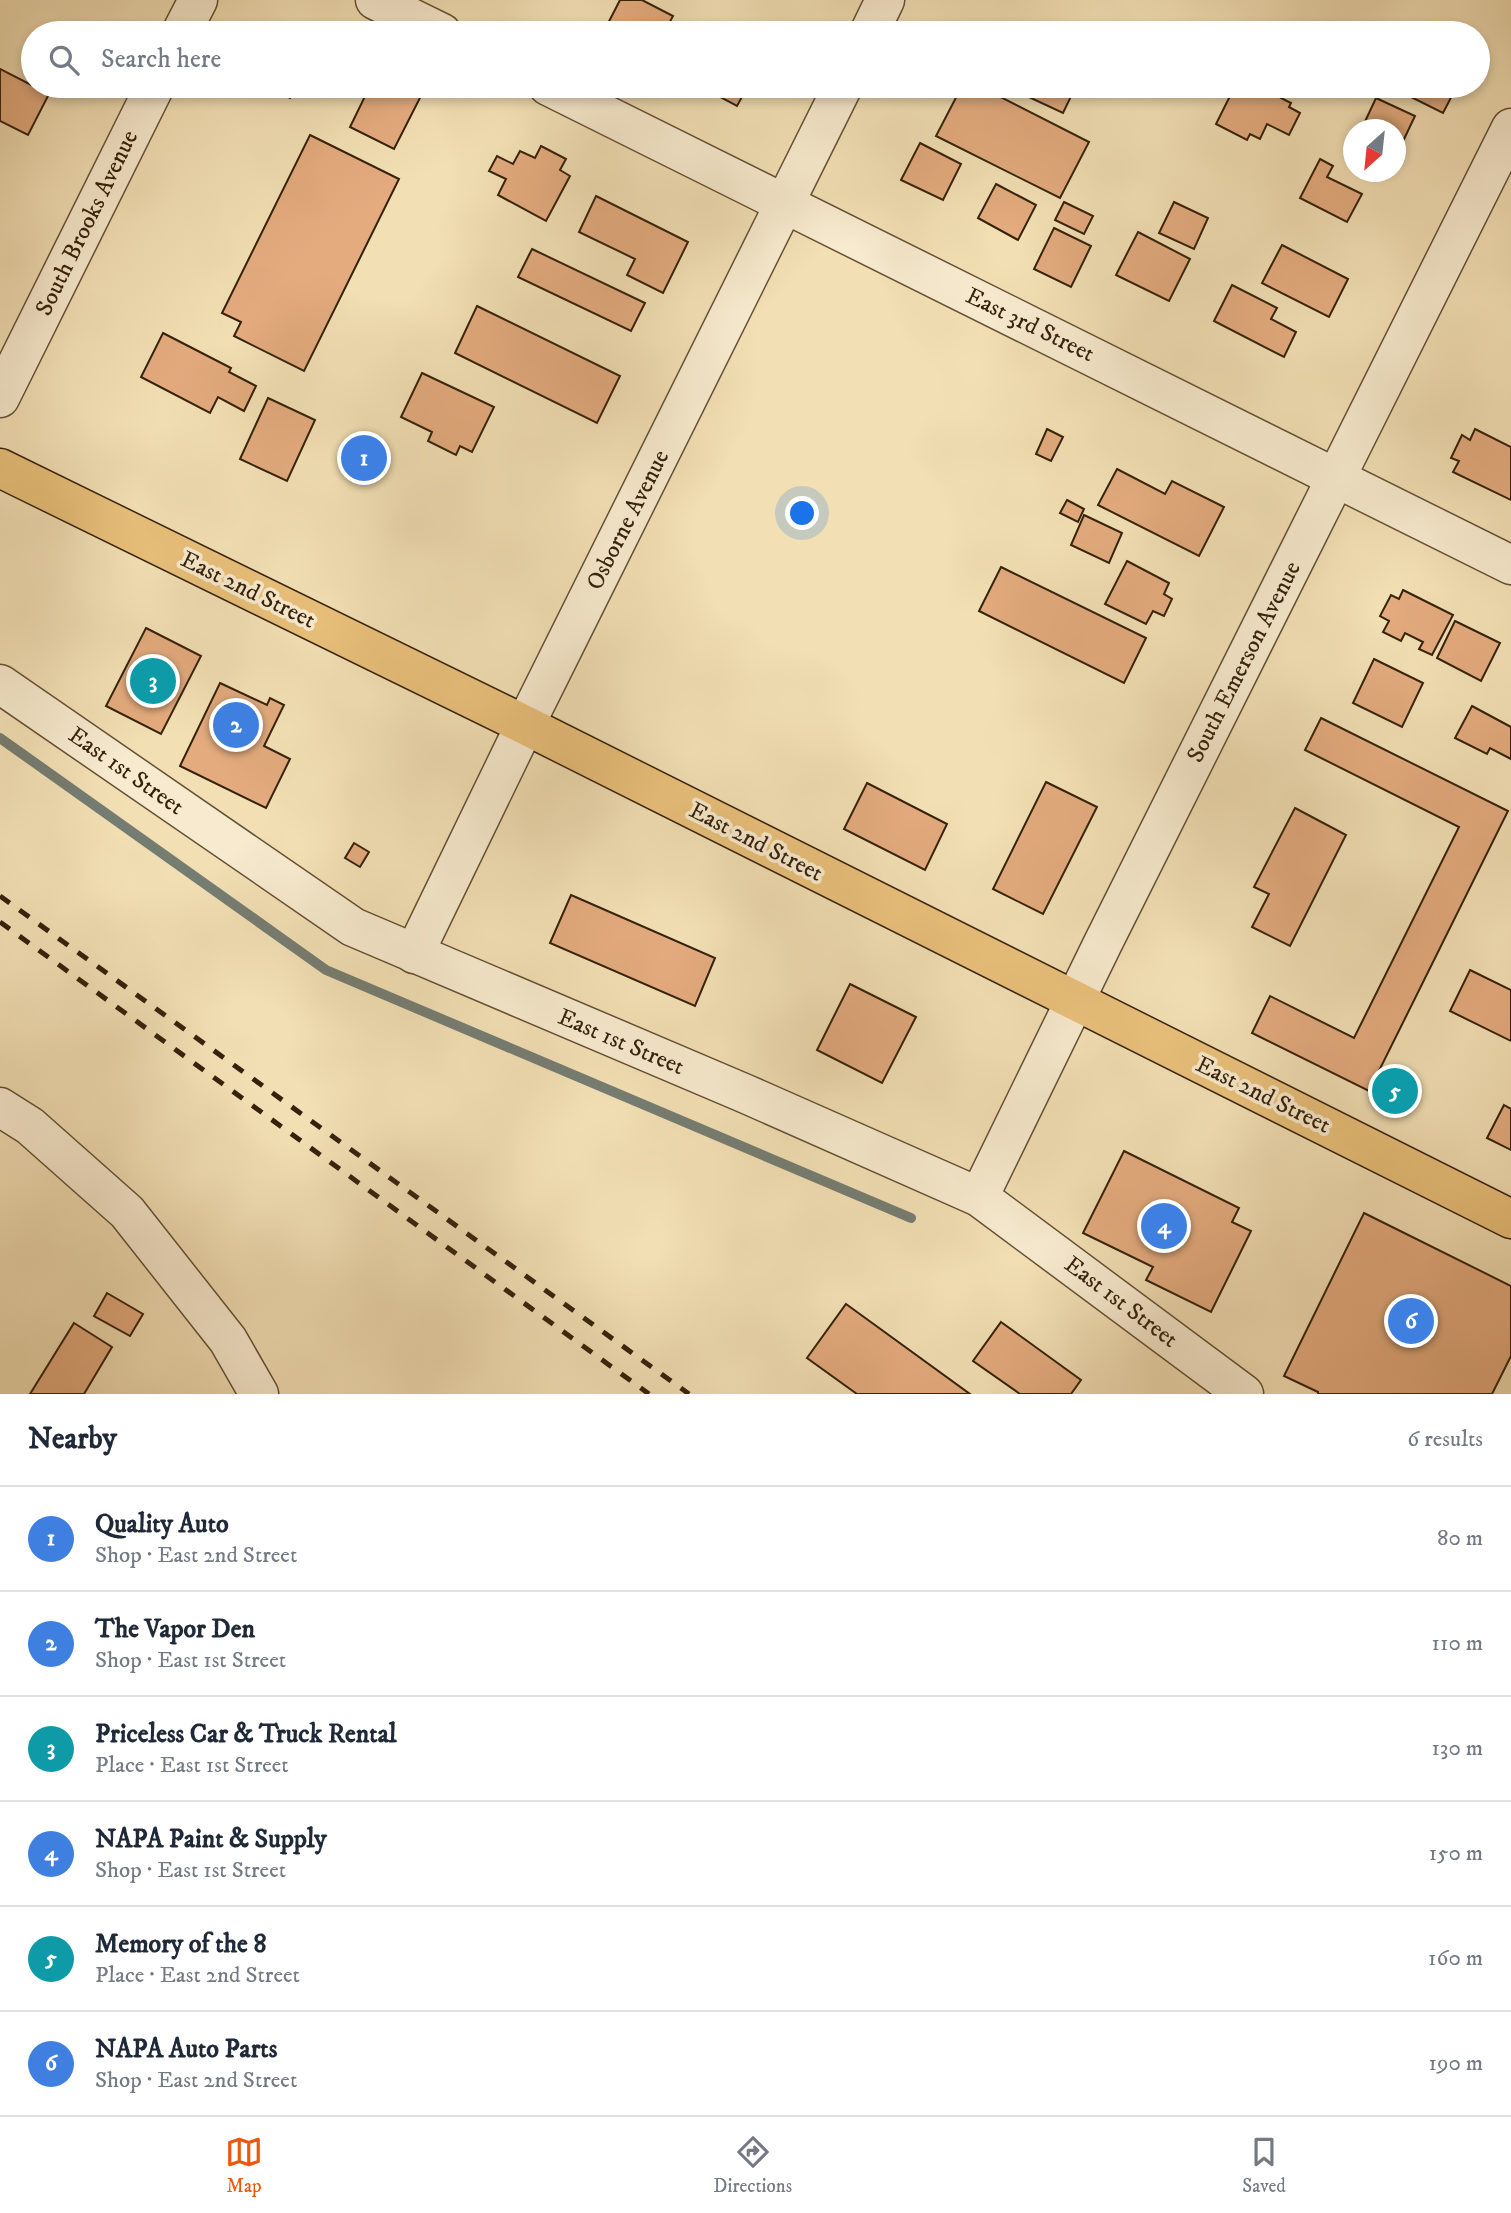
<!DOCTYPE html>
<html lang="en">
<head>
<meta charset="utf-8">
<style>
  :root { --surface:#fff; --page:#f6f6f7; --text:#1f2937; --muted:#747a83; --line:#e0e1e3; --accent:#ea580c }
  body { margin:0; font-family:"IM FELL DW Pica",serif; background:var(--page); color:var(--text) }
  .compass { position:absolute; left:1343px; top:119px; width:63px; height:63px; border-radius:50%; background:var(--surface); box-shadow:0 4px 10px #0003; rotate:207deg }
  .you { position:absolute; left:803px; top:514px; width:24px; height:24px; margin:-18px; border:5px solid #fff; border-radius:50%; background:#1a73e8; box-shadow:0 0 0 10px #1a73e833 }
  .badge { display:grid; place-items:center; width:46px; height:46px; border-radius:50%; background:var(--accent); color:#fff; font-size:23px; font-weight:700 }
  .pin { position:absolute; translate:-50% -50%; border:4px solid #fff; box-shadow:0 2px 7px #0006 }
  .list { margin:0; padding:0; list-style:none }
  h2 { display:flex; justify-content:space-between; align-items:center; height:91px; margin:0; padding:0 28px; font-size:30px }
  h2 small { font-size:23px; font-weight:400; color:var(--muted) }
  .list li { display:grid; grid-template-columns:46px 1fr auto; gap:21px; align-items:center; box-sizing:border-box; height:105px; padding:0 28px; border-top:2px solid var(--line) }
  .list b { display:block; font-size:26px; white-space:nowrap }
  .list p { margin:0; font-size:23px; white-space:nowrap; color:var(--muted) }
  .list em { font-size:23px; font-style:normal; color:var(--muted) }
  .icon { flex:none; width:38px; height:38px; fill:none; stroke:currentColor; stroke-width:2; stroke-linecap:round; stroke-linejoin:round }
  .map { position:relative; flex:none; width:1511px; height:1394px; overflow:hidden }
  .search { position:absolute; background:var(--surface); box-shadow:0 4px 10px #0003; left:21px; right:21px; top:21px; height:77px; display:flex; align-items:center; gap:18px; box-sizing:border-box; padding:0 24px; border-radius:38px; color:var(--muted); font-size:26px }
  .sheet { height:721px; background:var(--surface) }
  nav { display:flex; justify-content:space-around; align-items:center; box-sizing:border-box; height:98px; border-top:2px solid var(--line); background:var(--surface); font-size:19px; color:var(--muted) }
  nav a { display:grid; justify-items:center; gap:4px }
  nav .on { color:var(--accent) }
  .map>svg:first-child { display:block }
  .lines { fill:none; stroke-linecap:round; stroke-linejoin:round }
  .stream { stroke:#757d72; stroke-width:10 }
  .building { fill:#e3ab7e; stroke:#35210b; stroke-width:2 }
  .minor-casing { stroke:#645035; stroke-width:41 }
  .major-casing { stroke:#35210b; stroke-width:41 }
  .minor { stroke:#f7eace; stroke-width:38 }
  .major { stroke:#e9c07a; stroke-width:38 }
  .rail { stroke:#35210b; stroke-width:5; stroke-dasharray:12 12; stroke-linecap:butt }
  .labels { text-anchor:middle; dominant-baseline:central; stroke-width:7; stroke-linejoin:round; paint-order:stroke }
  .street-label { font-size:24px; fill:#35210b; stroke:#f7eace }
</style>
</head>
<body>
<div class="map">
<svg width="1511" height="1394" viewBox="0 0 1511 1394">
  <rect width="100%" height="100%" fill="#f2dfb4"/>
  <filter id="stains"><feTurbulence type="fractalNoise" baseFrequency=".00286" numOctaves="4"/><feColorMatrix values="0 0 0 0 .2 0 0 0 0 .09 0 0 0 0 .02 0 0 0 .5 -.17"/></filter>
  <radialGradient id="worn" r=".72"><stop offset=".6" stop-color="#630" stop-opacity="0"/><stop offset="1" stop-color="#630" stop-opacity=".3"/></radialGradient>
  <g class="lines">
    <polyline class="stream" points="0,738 326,970 911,1218"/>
  </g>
  <g class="building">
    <polygon points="620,0 642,0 673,16 664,33 603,33"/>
    <polygon points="710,22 728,32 728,33 704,33"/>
    <polygon points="0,69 49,94 28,135 0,121"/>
    <polygon points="266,86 296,86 290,98"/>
    <polygon points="370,86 426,86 394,149 350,127"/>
    <polygon points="707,86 748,86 737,106 705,89"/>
    <polygon points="962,86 979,86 1089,142 1060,198 936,136"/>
    <polygon points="1021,86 1076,86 1063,113 1018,92"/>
    <polygon points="1235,86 1243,86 1251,89 1253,86 1260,86 1266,89 1268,86 1287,86 1281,98 1291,103 1289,107 1300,113 1289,135 1267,124 1260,139 1250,134 1247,140 1216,124"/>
    <polygon points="1389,86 1457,86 1443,113"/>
    <polygon points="1376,98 1415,116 1396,156 1396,130 1361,130"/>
    <polygon points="310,135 399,179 304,371 234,336 241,322 222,313"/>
    <polygon points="920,143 961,164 943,200 901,180"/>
    <polygon points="541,146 566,159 560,170 570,176 546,221 498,195 506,179 489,171 497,156 513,164 520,151 535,158"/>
    <polygon points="1320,159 1333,166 1327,177 1362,194 1347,222 1300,198"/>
    <polygon points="996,184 1036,205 1018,240 978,218"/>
    <polygon points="596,196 688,242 663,293 627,275 635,259 579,232"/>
    <polygon points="1064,202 1093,216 1084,234 1055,220"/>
    <polygon points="1174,202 1208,218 1194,249 1159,233"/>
    <polygon points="1054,228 1091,246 1071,287 1034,269"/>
    <polygon points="1138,232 1190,259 1169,301 1116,275"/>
    <polygon points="1282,245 1348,279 1329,317 1262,283"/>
    <polygon points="532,249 645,303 631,331 518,277"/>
    <polygon points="1232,285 1277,308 1271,319 1296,332 1284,357 1214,321"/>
    <polygon points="477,306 620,376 597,423 455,353"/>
    <polygon points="163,333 231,368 229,372 256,386 244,411 218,397 210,413 141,377"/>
    <polygon points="422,373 494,407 472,452 460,446 456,455 428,441 432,432 401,417"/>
    <polygon points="268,398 315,420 287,481 240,459"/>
    <polygon points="1047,429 1063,437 1051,461 1036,454"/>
    <polygon points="1475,429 1511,447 1511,500 1453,472 1459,461 1451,458 1462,435 1470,440"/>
    <polygon points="1117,469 1165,494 1172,481 1224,507 1199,556 1098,505"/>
    <polygon points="1067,500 1084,509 1078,522 1060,513"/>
    <polygon points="1084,515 1122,533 1109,563 1071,545"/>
    <polygon points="1127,561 1169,583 1164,594 1172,599 1164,616 1153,611 1146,624 1105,604"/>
    <polygon points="1001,567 1146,638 1124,683 979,611"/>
    <polygon points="1403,590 1453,615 1432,655 1419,649 1423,642 1405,633 1401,641 1383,632 1389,621 1380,616 1391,595 1399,599"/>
    <polygon points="1455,621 1500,643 1481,681 1437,658"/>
    <polygon points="146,628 201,656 161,734 106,706"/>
    <polygon points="1374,659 1423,683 1402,727 1353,703"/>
    <polygon points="220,683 267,705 270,698 284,705 264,746 290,759 266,808 180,766"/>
    <polygon points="1472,706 1511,727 1511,759 1490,748 1487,754 1455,738"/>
    <polygon points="1321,718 1508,811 1369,1091 1252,1033 1270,996 1354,1038 1459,827 1305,750"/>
    <polygon points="1046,782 1097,807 1043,914 993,889"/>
    <polygon points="867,783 947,824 925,870 844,829"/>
    <polygon points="1295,808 1346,835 1290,946 1252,927 1269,894 1254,887"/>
    <polygon points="354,843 369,852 360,867 345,858"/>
    <polygon points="571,895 715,958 695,1006 550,943"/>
    <polygon points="1470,970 1511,990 1511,1041 1450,1011"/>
    <polygon points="850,984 916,1017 882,1083 817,1050"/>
    <polygon points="1504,1105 1511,1109 1511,1150 1487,1138"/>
    <polygon points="1124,1151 1239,1208 1232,1222 1251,1231 1211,1312 1146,1280 1153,1267 1083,1233"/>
    <polygon points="1364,1213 1511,1286 1511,1356 1492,1394 1318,1394 1318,1392 1284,1376"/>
    <polygon points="107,1293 143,1314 130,1336 94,1316"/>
    <polygon points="846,1304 970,1394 857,1394 807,1358"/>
    <polygon points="1001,1322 1081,1380 1071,1394 1020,1394 973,1361"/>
    <polygon points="74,1323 112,1347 84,1394 30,1394"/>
  </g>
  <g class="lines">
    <defs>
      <g id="minor">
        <polyline points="375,0 442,33"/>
        <polyline points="181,33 198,0"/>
        <polyline points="869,33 885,0"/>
        <path d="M548 86C868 247 1191 404 1511 565"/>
        <polyline points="0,398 155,86"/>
        <polyline points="0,684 353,927 746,1094 979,1197 1244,1394"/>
        <polyline points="414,954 525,725 843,86"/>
        <polyline points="0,1107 30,1126 127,1212 228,1340 259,1394"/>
        <polyline points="979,1197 1103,943 1511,128"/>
      </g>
      <polyline id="major" points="0,468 525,725 1511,1219"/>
    </defs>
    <use href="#minor" class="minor-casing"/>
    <use href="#major" class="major-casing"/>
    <use href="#minor" class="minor"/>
    <use href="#major" class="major"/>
    <g class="rail">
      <polyline points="0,896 689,1394"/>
      <polyline points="0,922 649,1394"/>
    </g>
  </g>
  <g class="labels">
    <g class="street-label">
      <text transform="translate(87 223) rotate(-64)">South Brooks Avenue</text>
      <text transform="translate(1030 325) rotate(26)">East 3rd Street</text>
      <text transform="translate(628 520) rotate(-63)">Osborne Avenue</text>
      <text transform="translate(248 590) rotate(26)">East 2nd Street</text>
      <text transform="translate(1244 662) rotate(-63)">South Emerson Avenue</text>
      <text transform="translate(126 771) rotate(35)">East 1st Street</text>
      <text transform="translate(756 842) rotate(27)">East 2nd Street</text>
      <text transform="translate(621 1042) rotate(23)">East 1st Street</text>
      <text transform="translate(1263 1095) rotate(26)">East 2nd Street</text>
      <text transform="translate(1121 1302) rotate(37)">East 1st Street</text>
    </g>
  </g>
  <rect width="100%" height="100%" filter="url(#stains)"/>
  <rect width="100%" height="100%" fill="url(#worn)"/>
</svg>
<svg class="compass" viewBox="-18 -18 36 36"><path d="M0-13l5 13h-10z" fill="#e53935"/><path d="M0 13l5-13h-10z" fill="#747a83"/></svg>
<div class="you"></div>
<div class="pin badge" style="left:364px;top:458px;background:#3f7fe0">1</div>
<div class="pin badge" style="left:236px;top:725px;background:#3f7fe0">2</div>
<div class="pin badge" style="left:153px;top:681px;background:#0f9aa8">3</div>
<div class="pin badge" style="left:1164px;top:1226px;background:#3f7fe0">4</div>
<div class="pin badge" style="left:1395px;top:1091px;background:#0f9aa8">5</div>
<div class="pin badge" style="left:1411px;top:1321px;background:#3f7fe0">6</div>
<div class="search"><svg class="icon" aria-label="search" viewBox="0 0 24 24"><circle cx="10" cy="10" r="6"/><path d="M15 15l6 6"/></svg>Search here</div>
</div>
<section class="sheet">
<h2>Nearby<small>6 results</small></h2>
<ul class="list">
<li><span class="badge" style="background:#3f7fe0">1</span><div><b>Quality Auto</b><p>Shop · East 2nd Street</p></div><em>80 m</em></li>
<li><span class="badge" style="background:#3f7fe0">2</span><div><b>The Vapor Den</b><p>Shop · East 1st Street</p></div><em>110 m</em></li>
<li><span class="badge" style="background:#0f9aa8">3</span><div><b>Priceless Car &amp; Truck Rental</b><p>Place · East 1st Street</p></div><em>130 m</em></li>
<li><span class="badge" style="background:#3f7fe0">4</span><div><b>NAPA Paint &amp; Supply</b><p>Shop · East 1st Street</p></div><em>150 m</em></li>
<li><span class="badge" style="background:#0f9aa8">5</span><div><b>Memory of the 8</b><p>Place · East 2nd Street</p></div><em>160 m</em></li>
<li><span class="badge" style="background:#3f7fe0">6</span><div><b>NAPA Auto Parts</b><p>Shop · East 2nd Street</p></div><em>190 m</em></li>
</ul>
</section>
<nav>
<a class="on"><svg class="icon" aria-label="map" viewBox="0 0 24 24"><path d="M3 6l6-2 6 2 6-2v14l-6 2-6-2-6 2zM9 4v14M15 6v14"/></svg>Map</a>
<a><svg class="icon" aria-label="directions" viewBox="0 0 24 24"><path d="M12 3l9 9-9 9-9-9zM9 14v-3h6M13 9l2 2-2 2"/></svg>Directions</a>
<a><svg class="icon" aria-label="saved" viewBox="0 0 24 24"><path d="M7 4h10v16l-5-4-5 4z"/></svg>Saved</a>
</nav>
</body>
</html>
